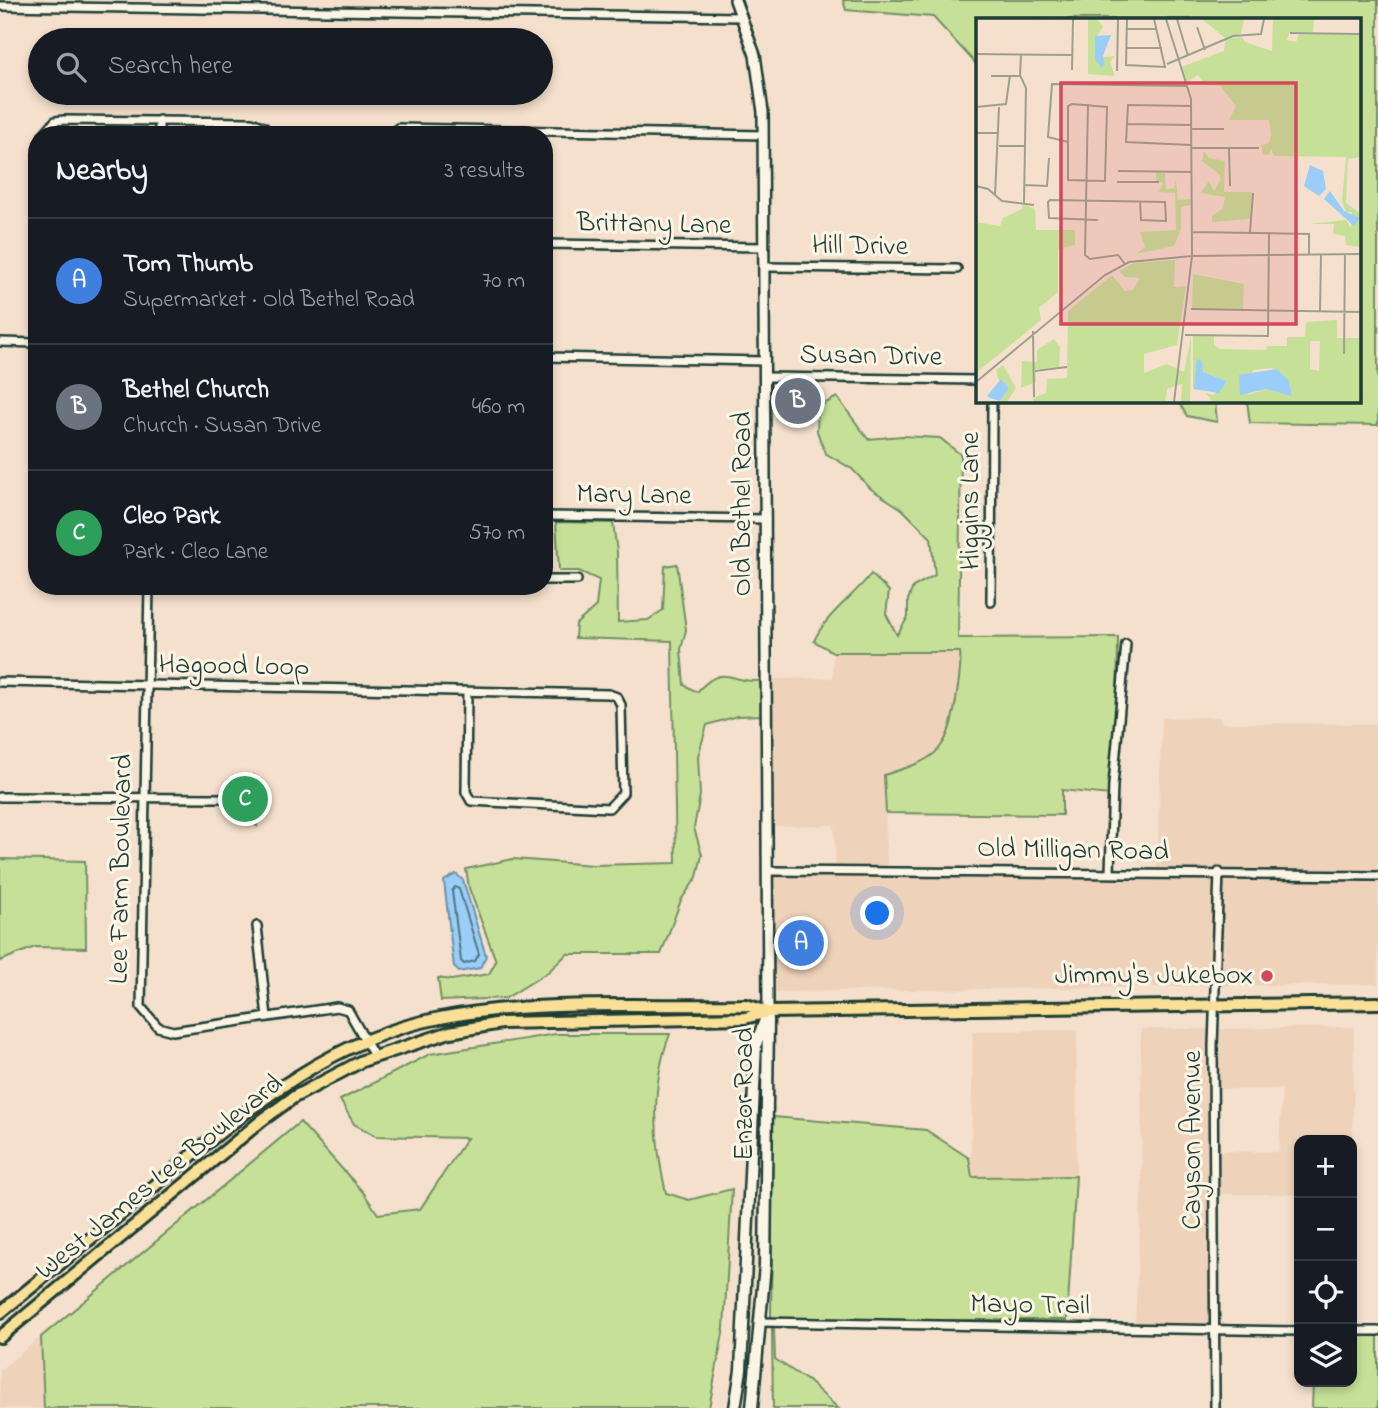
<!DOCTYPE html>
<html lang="en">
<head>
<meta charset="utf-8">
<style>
  :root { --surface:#171b24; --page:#20242c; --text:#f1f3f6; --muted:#9ea1a6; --line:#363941; --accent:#d1495b }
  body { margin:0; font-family:"Indie Flower",sans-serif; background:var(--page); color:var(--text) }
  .controls { position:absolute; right:21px; bottom:21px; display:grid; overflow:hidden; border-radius:14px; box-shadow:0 4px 10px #0003 }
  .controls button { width:63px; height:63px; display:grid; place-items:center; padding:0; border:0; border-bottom:2px solid var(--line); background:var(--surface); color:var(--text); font:35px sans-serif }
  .you { position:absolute; left:878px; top:914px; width:24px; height:24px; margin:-18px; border:5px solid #fff; border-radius:50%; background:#1a73e8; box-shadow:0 0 0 10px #1a73e833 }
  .badge { display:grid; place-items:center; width:46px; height:46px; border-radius:50%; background:var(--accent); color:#fff; font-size:23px; font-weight:700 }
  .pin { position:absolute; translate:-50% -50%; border:4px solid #fff; box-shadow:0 2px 7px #0006 }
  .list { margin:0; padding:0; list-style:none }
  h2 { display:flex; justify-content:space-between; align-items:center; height:91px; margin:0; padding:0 28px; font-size:30px }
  h2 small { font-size:23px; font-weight:400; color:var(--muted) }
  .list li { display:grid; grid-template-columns:46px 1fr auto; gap:21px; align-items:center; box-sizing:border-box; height:126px; padding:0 28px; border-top:2px solid var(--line) }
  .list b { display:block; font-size:26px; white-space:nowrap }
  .list p { margin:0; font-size:23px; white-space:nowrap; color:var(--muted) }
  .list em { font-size:23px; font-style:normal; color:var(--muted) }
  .icon { flex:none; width:38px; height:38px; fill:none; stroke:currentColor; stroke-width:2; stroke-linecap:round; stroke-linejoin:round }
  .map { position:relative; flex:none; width:1378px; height:1408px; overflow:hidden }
  .search { position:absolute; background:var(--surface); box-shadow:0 4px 10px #0003; left:28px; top:28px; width:525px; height:77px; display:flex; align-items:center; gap:18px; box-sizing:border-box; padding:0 24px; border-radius:38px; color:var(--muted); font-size:26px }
  .panel { position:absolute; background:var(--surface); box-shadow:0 4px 10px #0003; left:28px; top:126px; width:525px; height:469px; border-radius:28px }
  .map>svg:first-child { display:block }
  .built { fill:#eed2ba }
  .green { fill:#c6e197; stroke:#728f66; stroke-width:2 }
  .water { fill:#9acdf7; stroke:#6993a9; stroke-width:2 }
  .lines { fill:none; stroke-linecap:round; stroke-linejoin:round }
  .shore { stroke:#507782; stroke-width:2 }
  .minor-casing { stroke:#1f3d34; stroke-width:12 }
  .tertiary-casing { stroke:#1f3d34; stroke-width:14 }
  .secondary-casing { stroke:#1f3d34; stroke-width:15 }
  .primary-casing { stroke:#1f3d34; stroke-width:16 }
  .minor { stroke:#fcf5e5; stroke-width:7 }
  .tertiary { stroke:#fcf5e5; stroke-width:9 }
  .secondary { stroke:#fcf5e5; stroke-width:10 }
  .primary { stroke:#fadf96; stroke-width:10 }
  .poi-dot { fill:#d1495b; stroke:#fcf5e5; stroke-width:2.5 }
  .labels { text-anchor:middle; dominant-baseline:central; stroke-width:6; stroke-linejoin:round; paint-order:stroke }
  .street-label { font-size:28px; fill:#1f3d34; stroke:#fcf5e5 }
  .poi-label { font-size:28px; fill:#1f3d34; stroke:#fcf5e5; text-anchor:end }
  .inset-road { fill:none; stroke:#9f9f8f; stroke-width:2 }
  .view { fill:#d1495b; fill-opacity:0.15; stroke:#d1495b; stroke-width:3.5 }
  .inset-edge { fill:none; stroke:#1f3d34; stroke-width:3.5 }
</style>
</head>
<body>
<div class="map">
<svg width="1378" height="1408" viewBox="0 0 1378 1408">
  <rect width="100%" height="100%" fill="#f4e0cc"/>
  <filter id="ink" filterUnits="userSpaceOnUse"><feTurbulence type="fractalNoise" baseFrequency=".0143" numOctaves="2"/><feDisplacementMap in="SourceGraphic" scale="14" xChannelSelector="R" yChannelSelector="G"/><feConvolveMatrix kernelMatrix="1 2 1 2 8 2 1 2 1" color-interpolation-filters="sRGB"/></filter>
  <g filter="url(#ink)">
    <g class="built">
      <polygon points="960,651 962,664 951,731 936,753 921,764 884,776 887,866 836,866 834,825 771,826 771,679 833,678 833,652"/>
      <polygon points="1220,717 1221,723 1378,724 1378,872 1157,868 1162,718"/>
      <polygon points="771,875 1213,877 1211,986 772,992"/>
      <polygon points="1222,877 1378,881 1378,984 1219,986"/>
      <polygon points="1354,1027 1352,1186 1352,1140 1299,1140 1299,1194 1218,1194 1218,1151 1279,1152 1282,1089 1218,1089 1217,1029"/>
      <polygon points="1141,1029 1210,1029 1210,1325 1135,1325 1142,1180"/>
      <polygon points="1077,1030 1076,1176 972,1177 969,1158 971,1158 973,1031"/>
      <polygon points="41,1337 44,1408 0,1408 0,1370"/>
    </g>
    <g class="green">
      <polygon points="843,0 1378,0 1378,425 1250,423 1247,401 1359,401 1359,19 977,19 977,65 933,17 846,10"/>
      <path d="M837 397 868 439 902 436 940 438 961 455 958 638 1118 637 1117 717 1109 795 1062 790V815L886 813 884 775C935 759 947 755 956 700 958 684 962 668 960 652H833L814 641C826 614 852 598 871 574L889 591 886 614 897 635 908 617V600L913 587 935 575 931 538 902 509 871 489 852 469 825 453 817 431 818 407Z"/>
      <polygon points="1178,401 1215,401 1217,422 1187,416"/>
      <path d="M556 522 613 523 617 552 618 622 648 620 663 610 665 566 677 564 686 630 681 649 684 685 697 692C725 660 732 686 763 680V713L761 715 737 716 707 725 698 756 700 795 694 828 702 855 697 877 681 900 661 954H567L548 972 506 998 441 1001 438 978 451 980 489 974 496 961 469 888 466 869 513 859 593 865 676 863 672 641 575 638 576 624 596 606 599 580 579 571H559Z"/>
      <polygon points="254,775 257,826 229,808 233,806 234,791 231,789"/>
      <polygon points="0,859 85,861 86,948 35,947 0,961"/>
      <path d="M556 1034H670C650 1085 654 1141 666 1193L689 1200 732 1189 724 1328 709 1408H44L41 1337 300 1122 363 1192 378 1214 420 1209 467 1138 376 1136 354 1124 340 1100 430 1054Z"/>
      <polygon points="773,1117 926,1130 969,1158 972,1177 1076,1176 1067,1320 771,1320"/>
      <polygon points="772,1329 774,1329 775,1359 808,1381 838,1408 773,1408"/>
      <polygon points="1352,1335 1378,1336 1378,1408 1312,1408 1313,1382 1352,1382"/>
    </g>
    <polygon class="water" points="456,874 463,880 486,956 480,968 459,972 454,967 444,881"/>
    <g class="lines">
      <polygon class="shore" points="455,887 459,889 479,954 475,961 464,964 461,961 452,891"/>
      <defs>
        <g id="minor">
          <polyline points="0,6 742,17"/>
          <polyline points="43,135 55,121 64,120 252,122 264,127 268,135"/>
          <polyline points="159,135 159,120"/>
          <polyline points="389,135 398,128 763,135"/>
          <polyline points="544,244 764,247"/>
          <polyline points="764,267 957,269"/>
          <polyline points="0,342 37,343"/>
          <polyline points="544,357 765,361"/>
          <polyline points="765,377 977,380"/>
          <polyline points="544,516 766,519"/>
          <polyline points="37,531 37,555"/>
          <polyline points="544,580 577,580"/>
          <polyline points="149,586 141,1007 158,1027 173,1031 337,1007 348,1010 374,1056"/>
          <polyline points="991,602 992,401"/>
          <polyline points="0,682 609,694 617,697 621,705 623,793 609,808 471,801 466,792 467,692"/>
          <polyline points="0,797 220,798"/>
          <polyline points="768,871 1378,876"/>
          <polyline points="1110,872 1113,785 1126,644"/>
          <polyline points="257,926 267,1017"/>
          <polyline points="760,1322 1299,1331"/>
          <polyline points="1352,1331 1378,1331"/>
          <polyline points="1215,1408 1213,1046 1219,872"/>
        </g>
        <polyline id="tertiary" points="735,0 755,55 763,112 768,1012"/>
        <g id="secondary">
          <polyline points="735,1408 741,1370 756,1044 768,1012"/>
          <polyline points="752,1408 765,1265 768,1019"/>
        </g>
        <g id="primary">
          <path d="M0 1313C54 1268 109 1223 164 1178 248 1109 329 1039 440 1018 535 999 649 1007 746 1005L765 1011"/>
          <polyline points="0,1337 261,1121 294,1097 362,1061 450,1032 501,1023 745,1018 768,1012 1378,1003"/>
        </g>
      </defs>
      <use href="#minor" class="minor-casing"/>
      <use href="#tertiary" class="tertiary-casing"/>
      <use href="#secondary" class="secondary-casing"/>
      <use href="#primary" class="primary-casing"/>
      <use href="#minor" class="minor"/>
      <use href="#tertiary" class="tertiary"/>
      <use href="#secondary" class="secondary"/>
      <use href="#primary" class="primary"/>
    </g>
  </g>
  <circle class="poi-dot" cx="1267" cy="976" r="7"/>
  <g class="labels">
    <g class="street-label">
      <text transform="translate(654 225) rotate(1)">Brittany Lane</text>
      <text transform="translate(860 247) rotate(1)">Hill Drive</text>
      <text transform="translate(871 357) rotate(1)">Susan Drive</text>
      <text transform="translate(634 496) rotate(1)">Mary Lane</text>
      <text transform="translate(971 501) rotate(-90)">Higgins Lane</text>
      <text transform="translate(743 504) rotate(-90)">Old Bethel Road</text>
      <text transform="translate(234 667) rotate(1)">Hagood Loop</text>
      <text transform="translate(1073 851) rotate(1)">Old Milligan Road</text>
      <text transform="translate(122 869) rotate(-89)">Lee Farm Boulevard</text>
      <text transform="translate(745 1094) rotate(-90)">Enzor Road</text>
      <text transform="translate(1193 1140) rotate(-90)">Cayson Avenue</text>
      <text transform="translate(160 1178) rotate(-39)">West James Lee Boulevard</text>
      <text transform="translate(1030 1306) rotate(1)">Mayo Trail</text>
    </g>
    <g class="poi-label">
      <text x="1253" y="976">Jimmy's Jukebox</text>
    </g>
  </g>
  <g transform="translate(976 18)">
    <rect width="385" height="385" fill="#f4e0cc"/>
    <path d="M112 1H121L127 9 119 21 129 48 127 39 139 38 134 44 139 58 112 56ZM226 1H267L268 2 265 16 249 20ZM297 1H338L337 14H314L311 22 320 24 323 16H385V139L372 141 370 185 385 196V229L370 227 369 218 357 216 358 206H334L370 202 375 210 376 194H370L366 183 370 139 298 138 295 130 293 137 287 136 285 127 293 125 295 117 293 102H253L260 88 244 68 229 67 222 57 211 64 205 49 248 33 249 21 266 19 269 24 296 33ZM228 133 233 140 249 143 248 174H276L274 201 236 204V198L247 190 249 179 224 175 233 163 238 173 244 163V157L226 143ZM180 154 189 155 190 171 198 170 200 162 202 182 215 181V187L205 189V211L198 228 160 236 169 229 164 214 200 212 199 175 183 174 187 165 180 163ZM47 186 59 191 60 212H99V227L82 231V274L63 290 65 302 0 355V204L24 208 27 200 46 191ZM199 242 198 269 210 268 201 327 168 336V355L191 346 208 354 215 319 214 384H205L206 366 191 371 189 384H57V380L70 375 71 361 91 360 92 293 136 257 149 273 157 272 164 260 149 259 143 253 158 245ZM217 256 268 266 267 291H216ZM361 302V320H385V384H236L230 375 237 377 251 363 227 354 226 349 217 372V317L238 318V327L244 331 290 332 291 328H311V319H329L330 304ZM334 323H344L343 353 334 351ZM296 350 313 363 316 377 290 371 272 377 277 352ZM78 321 84 329 83 350 60 351V364L45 370 46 343 61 344V332ZM27 347 40 370 31 384H24L33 369 23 363 20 352Z" fill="#c6e197" fill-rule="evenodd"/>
    <path d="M135 17 127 38 129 48 125 49 119 41V18ZM334 147 347 153 350 171 343 178 328 168ZM354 173 368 193 384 200 378 208 348 181ZM221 341 226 343 227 354 251 363 243 375 218 371ZM301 351 313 363 316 378 290 371 264 377 263 357ZM25 361 33 370 24 383 14 380 11 378Z" fill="#9acdf7"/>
    <path class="inset-road" d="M151 1 150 47 189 49 178 1M190 1 215 81 216 238M201 1 212 38M221 9 229 32M151 11H181M314 15 385 16M151 30H186M0 36 97 37M45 36 44 57 50 70 48 185M191 46 257 18 285 16 288 1M96 52 97 1M141 53 142 1M15 58H45M96 86 131 89 129 163 92 162V88ZM112 86 109 237 114 241 142 237 149 246M215 88 152 87 150 124 215 127M0 89 30 86 34 57M151 106 215 107M215 111H248M0 115H23M92 124 72 119 76 66 211 68M23 128H49M215 130H283M253 131 254 168M142 153 216 154M141 164H183M49 167 71 168 73 140M0 168 12 171 26 183 58 187M19 177 23 89M122 202 73 200 72 184 74 182 189 184 190 203 165 202 164 183M216 214 333 216V236M274 214 277 175M215 291 385 294M344 293 345 236M57 313 58 379M209 317 292 318 293 214M368 336 369 236M59 353 91 349M0 364 129 257 153 244 216 238 385 236M198 384 216 238"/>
    <path class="view" d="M85 65H320V306H85Z"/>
    <rect width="385" height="385" class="inset-edge"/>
  </g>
</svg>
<div class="controls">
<button>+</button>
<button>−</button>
<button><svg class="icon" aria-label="locate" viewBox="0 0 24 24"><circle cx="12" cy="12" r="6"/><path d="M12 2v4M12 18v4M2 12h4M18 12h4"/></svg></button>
<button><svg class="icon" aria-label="layers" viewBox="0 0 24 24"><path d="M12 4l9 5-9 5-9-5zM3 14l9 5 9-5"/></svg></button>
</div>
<div class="you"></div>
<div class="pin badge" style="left:801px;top:943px;background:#3f7fe0">A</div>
<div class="pin badge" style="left:798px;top:401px;background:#6b7280">B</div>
<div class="pin badge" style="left:245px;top:799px;background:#2e9e5b">C</div>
<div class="search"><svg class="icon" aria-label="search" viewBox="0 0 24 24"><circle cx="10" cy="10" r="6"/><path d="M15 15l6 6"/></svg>Search here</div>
<section class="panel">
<h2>Nearby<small>3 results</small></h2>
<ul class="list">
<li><span class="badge" style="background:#3f7fe0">A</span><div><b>Tom Thumb</b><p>Supermarket · Old Bethel Road</p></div><em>70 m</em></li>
<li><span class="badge" style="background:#6b7280">B</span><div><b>Bethel Church</b><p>Church · Susan Drive</p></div><em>460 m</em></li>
<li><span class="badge" style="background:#2e9e5b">C</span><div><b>Cleo Park</b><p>Park · Cleo Lane</p></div><em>570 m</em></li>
</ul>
</section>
</div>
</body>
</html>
